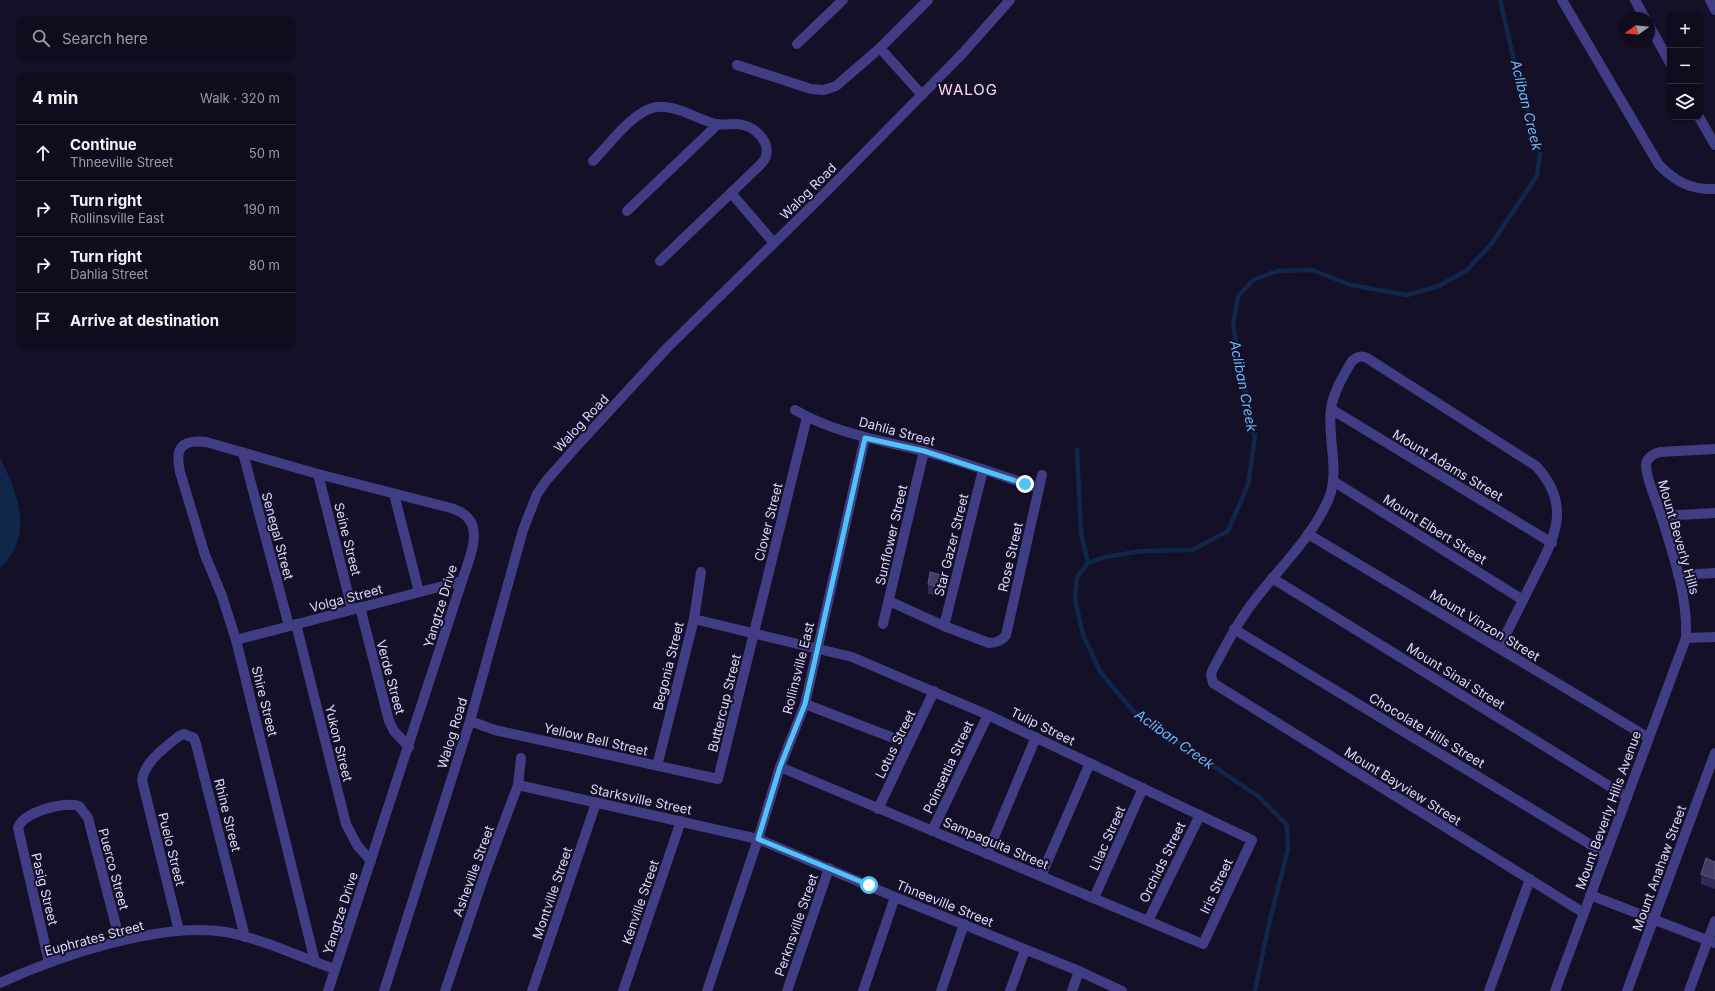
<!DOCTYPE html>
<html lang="en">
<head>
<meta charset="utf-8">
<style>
  :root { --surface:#0f0c1d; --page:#1d1a2a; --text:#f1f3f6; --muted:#9b9ba4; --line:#2f2c3b }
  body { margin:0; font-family:Inter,sans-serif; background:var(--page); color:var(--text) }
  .controls { position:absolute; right:12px; top:12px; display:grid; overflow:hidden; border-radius:8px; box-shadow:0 1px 3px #0004 }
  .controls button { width:36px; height:36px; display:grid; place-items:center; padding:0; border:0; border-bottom:1px solid var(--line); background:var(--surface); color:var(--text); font:20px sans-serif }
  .compass { position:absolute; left:1619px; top:12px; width:36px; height:36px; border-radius:50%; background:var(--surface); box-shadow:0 1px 3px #0004; rotate:256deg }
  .stop { position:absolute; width:12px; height:12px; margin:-9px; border:3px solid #4fc3f7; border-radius:50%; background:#fff }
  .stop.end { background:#4fc3f7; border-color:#fff; box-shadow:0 1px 4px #0008 }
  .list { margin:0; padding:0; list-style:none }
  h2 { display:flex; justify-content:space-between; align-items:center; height:52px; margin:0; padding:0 16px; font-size:17px }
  h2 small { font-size:13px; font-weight:400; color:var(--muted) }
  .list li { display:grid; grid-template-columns:26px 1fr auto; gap:12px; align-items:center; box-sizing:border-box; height:56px; padding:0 16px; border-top:1px solid var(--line) }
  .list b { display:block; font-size:15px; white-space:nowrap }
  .list p { margin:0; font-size:13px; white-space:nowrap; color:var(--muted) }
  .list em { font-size:13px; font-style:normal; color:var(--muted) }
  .icon { flex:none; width:22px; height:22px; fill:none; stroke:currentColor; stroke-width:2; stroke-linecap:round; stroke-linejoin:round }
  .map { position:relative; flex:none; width:1715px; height:991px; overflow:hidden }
  .search { position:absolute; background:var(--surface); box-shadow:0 1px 3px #0004; left:16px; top:16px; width:280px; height:44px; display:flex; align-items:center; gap:10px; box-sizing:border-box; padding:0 14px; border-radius:12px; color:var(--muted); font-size:15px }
  .panel { position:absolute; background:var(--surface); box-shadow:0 1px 3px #0004; left:16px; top:72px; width:280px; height:276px; border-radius:12px }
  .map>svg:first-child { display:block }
  .water { fill:#10274b }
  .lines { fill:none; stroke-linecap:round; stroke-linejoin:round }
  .stream { stroke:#10274b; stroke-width:4.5 }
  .street { stroke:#403d84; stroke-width:10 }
  .wall { fill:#332a54 }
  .shaded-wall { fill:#1f183a }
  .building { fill:#453d66; stroke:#5d557e }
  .route { stroke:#4fc3f7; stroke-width:5 }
  .labels { text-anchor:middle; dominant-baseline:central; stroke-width:4; stroke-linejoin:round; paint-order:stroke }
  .street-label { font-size:13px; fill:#dcd8fd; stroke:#141027 }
  .water-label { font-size:14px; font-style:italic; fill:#6ab7f9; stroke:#141027 }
  .quarter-label { font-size:15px; letter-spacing:1px; fill:#fedaf1; stroke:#141027 }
</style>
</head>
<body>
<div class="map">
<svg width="1715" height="991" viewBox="0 0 1715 991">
  <rect width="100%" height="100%" fill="#141027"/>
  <path class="water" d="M0 457C18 496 35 534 0 568Z"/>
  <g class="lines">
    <g class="stream">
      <polyline points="1077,450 1081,533 1088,563"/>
      <polyline points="1255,991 1268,928 1288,849 1287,825 1259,797 1133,711 1101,673 1083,635 1075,599 1077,577 1088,563 1105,557 1142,551 1192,550 1228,531 1248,485 1255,437 1233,326 1238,296 1253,280 1277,271 1312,270 1351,285 1407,295 1439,286 1467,270 1492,243 1537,176 1540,153 1515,65 1500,0"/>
    </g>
    <g class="street">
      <path d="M1562 0 1659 165C1676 182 1691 190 1715 189"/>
      <polyline points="1635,0 1645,18"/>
      <polyline points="1710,0 1715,10"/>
      <polyline points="1649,25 1670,63"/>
      <polyline points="797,44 843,0"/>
      <polyline points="880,48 922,95"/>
      <polyline points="737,65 811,89 824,90 836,86 880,48 928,0"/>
      <polyline points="1699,117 1715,145"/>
      <path d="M593 161C609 145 630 115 652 108 672 102 696 119 716 124 724 126 734 122 743 125 756 128 770 142 766 156 765 160 762 163 759 166L660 261"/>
      <polyline points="731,193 774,243"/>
      <polyline points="627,211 718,124"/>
      <polyline points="1331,409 1552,543"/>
      <path d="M795 410C834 433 880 440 923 451 962 461 1001 476 1039 488"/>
      <polyline points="243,453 289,626"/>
      <polyline points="318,474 352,609"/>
      <polyline points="1333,481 1523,600"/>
      <polyline points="394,494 419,592"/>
      <polyline points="1661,516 1715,513"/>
      <polyline points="1308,534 1649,738"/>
      <polyline points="1678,575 1715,573"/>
      <polyline points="1272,578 1627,797"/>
      <path d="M889 601 944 626 989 643C997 643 1002 641 1006 635L1042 475"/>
      <polyline points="360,607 389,721 394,731 409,747"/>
      <polyline points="694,619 852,657 988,715 1252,840 1203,944 780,767"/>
      <polyline points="296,624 346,824 357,845 371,861"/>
      <polyline points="883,624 924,451"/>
      <polyline points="944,626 983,470"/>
      <polyline points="1234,629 1606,854"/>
      <polyline points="1686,638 1715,637"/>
      <polyline points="236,640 462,581"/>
      <path d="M1499 648C1510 626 1521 604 1532 582 1553 540 1574 507 1536 466L1367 358C1361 355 1357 357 1352 361 1343 376 1334 391 1331 408 1327 437 1340 471 1329 498 1313 536 1282 565 1258 596 1239 619 1226 645 1212 671L1211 675 1213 683 1584 913"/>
      <polyline points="805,704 909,744"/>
      <polyline points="470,721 495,730 718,779 807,417"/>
      <polyline points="657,766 694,619 701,572"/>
      <polyline points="518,785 758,839 895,897 1079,971 1122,991"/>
      <polyline points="878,809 934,691"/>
      <polyline points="932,831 988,715"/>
      <polyline points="987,854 1036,737"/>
      <polyline points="1041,876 1090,763"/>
      <polyline points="1590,895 1715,943"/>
      <polyline points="1094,898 1143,788"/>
      <polyline points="1148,921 1200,815"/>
      <path d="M179 931 142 780C145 761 165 748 179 736L184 734 194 738 196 744 245 937"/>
      <path d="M49 962 18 828C23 812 64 801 79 806L88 818 120 941"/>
      <path d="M315 962 236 640 222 596 205 555 180 472C175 449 180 439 206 442L318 474 451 508C456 510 463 512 467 517 483 532 467 564 462 581L328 991"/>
      <path d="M0 983C59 956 161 921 226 932 263 939 299 957 335 969"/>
      <polyline points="384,991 470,721 523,530 537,494 546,481 576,447 667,348 826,192 962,54 1010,0"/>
      <polyline points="445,991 485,873 518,785 521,758"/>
      <polyline points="532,991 596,803"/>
      <polyline points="623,991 681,821"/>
      <polyline points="707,991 758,839 780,767 805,704 865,438"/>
      <polyline points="787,991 829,868"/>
      <polyline points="863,991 895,897"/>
      <polyline points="941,991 964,924"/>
      <polyline points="1010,991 1025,950"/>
      <polyline points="1072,991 1079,971"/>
      <polyline points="1489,991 1530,879"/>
      <path d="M1555 991 1686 638C1688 597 1673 554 1661 515 1657 502 1646 479 1646 465 1647 457 1653 454 1660 452L1715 449"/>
      <polyline points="1627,991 1715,753"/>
      <polyline points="1689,991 1715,921"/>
    </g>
  </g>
  <g class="wall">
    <polygon points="928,584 945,585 942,597 928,594"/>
    <polygon points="1715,862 1715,889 1701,884 1701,874"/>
  </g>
  <polygon class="shaded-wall" points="945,576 945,585 942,597 942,588"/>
  <g class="building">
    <polygon points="930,572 945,576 942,588 928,584"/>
    <polygon points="1706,858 1715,862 1715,879 1701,874"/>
  </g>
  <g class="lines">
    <polyline class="route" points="869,885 758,839 780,767 805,704 865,438 924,451 1025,484"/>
  </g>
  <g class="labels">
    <g class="street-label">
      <text transform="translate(808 191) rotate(-45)">Walog Road</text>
      <text transform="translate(581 423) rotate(-47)">Walog Road</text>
      <text transform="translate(897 431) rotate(15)">Dahlia Street</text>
      <text transform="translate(1448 465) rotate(31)">Mount Adams Street</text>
      <text transform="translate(768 522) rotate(-76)">Clover Street</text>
      <text transform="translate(1435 529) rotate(32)">Mount Elbert Street</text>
      <text transform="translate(891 535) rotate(-77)">Sunflower Street</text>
      <text transform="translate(278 536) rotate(75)">Senegal Street</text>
      <text transform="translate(1679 537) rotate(74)">Mount Beverly Hills</text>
      <text transform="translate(348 539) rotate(76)">Seine Street</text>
      <text transform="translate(951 545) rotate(-76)">Star Gazer Street</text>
      <text transform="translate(1010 557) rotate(-77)">Rose Street</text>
      <text transform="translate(346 598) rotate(-15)">Volga Street</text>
      <text transform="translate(440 606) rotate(-73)">Yangtze Drive</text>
      <text transform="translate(1485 625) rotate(31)">Mount Vinzon Street</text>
      <text transform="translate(668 666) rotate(-76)">Begonia Street</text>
      <text transform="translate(798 668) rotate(-76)">Rollinsville East</text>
      <text transform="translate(1456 676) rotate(32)">Mount Sinai Street</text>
      <text transform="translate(391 677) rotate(75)">Verde Street</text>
      <text transform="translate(265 701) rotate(76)">Shire Street</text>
      <text transform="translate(724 703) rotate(-76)">Buttercup Street</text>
      <text transform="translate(1043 726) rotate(26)">Tulip Street</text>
      <text transform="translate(1427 730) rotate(31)">Chocolate Hills Street</text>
      <text transform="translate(452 733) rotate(-73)">Walog Road</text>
      <text transform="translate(596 739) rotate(13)">Yellow Bell Street</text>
      <text transform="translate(339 743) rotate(76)">Yukon Street</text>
      <text transform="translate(895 744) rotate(-64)">Lotus Street</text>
      <text transform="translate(948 767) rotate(-65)">Poinsettia Street</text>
      <text transform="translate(1403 786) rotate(32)">Mount Bayview Street</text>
      <text transform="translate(641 799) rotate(12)">Starksville Street</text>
      <text transform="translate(1608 810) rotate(-70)">Mount Beverly Hills Avenue</text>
      <text transform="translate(228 815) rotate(76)">Rhine Street</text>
      <text transform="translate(1107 838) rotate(-66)">Lilac Street</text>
      <text transform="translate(996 843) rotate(23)">Sampaguita Street</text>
      <text transform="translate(172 849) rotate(76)">Puelo Street</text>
      <text transform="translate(1162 862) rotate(-64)">Orchids Street</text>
      <text transform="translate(1659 868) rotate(-70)">Mount Anahaw Street</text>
      <text transform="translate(114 869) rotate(75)">Puerco Street</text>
      <text transform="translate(473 871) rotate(-70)">Asheville Street</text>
      <text transform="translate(1216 886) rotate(-65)">Iris Street</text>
      <text transform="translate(45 889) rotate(76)">Pasig Street</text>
      <text transform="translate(552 893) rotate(-71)">Montville Street</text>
      <text transform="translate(640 902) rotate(-71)">Kenville Street</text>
      <text transform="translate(945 903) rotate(22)">Thneeville Street</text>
      <text transform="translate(340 913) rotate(-72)">Yangtze Drive</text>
      <text transform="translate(796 925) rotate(-71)">Perknsville Street</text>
      <text transform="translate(94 938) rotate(-15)">Euphrates Street</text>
    </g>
    <g class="water-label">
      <text transform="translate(1527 105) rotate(76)">Acliban Creek</text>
      <text transform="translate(1244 386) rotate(79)">Acliban Creek</text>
      <text transform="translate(1175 739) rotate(35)">Acliban Creek</text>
    </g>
    <g class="quarter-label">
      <text x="968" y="89">WALOG</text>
    </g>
  </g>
</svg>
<div class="controls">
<button>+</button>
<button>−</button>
<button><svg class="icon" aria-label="layers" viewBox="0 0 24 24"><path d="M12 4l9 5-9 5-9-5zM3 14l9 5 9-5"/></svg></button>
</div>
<svg class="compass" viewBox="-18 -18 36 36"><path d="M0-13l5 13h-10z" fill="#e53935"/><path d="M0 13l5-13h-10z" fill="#9b9ba4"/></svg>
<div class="stop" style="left:869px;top:885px"></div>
<div class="stop end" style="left:1025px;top:484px"></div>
<div class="search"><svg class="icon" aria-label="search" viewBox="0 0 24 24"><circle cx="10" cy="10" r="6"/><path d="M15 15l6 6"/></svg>Search here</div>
<section class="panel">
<h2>4 min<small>Walk · 320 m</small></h2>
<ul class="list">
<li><svg class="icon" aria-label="ahead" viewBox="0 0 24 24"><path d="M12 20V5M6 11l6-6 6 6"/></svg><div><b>Continue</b><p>Thneeville Street</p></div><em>50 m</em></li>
<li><svg class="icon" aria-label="right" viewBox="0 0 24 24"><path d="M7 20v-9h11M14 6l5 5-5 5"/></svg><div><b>Turn right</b><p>Rollinsville East</p></div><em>190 m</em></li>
<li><svg class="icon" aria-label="right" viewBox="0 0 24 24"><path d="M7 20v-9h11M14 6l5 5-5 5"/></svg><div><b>Turn right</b><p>Dahlia Street</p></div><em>80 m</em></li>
<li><svg class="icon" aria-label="arrive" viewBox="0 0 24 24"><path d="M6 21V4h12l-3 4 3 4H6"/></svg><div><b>Arrive at destination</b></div></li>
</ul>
</section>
</div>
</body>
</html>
